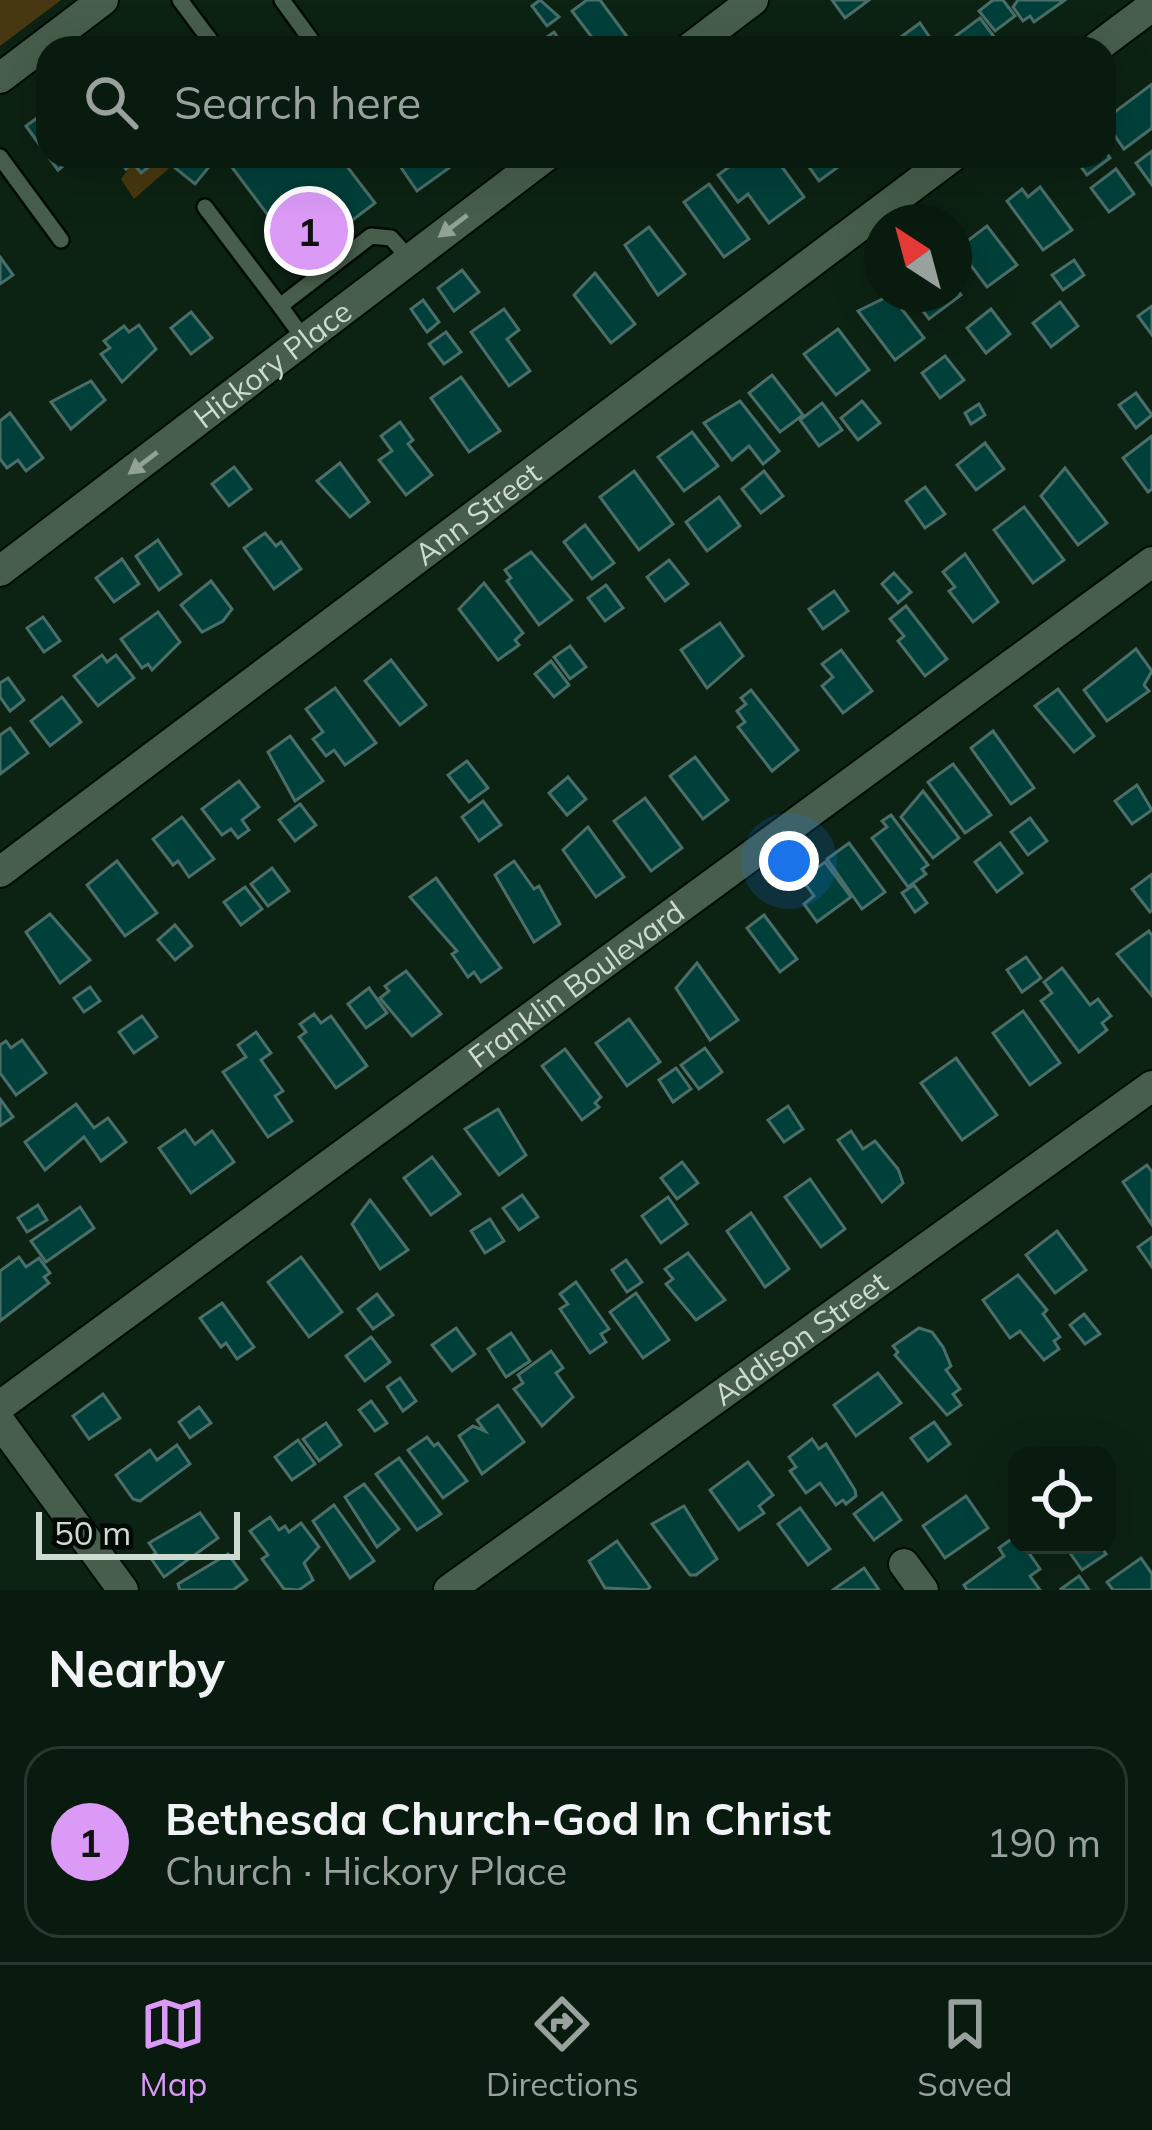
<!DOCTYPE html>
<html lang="en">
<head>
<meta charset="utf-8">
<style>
  :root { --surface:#091a0e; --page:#122317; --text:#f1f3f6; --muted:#99a19e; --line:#29382e; --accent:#da9af6 }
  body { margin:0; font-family:Mulish,sans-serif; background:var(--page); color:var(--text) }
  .controls { position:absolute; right:36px; bottom:36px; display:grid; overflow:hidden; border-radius:24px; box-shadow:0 12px 48px #0002 }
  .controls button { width:108px; height:108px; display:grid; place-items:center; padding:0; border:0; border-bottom:3px solid var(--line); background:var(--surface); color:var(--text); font:60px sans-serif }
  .compass { position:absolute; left:864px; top:204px; width:108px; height:108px; border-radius:50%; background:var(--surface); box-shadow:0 12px 48px #0002; rotate:324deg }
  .scale { position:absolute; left:36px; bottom:30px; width:204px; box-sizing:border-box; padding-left:12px; border:6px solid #cddbd0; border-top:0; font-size:33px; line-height:42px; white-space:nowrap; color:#cddbd0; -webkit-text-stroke:9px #030904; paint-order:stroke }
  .you { position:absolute; left:789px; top:861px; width:42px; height:42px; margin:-30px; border:9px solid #fff; border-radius:50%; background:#1a73e8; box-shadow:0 0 0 18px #1a73e833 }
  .badge { display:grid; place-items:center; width:78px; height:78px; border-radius:50%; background:var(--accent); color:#111; font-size:39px; font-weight:700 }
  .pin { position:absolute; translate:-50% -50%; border:6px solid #fff; box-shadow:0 3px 12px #0006 }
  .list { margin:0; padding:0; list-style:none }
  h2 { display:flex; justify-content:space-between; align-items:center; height:156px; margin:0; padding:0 48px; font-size:51px }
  h2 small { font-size:39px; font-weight:400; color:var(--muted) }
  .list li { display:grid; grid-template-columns:78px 1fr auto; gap:36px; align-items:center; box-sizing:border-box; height:192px; margin:0 24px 24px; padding:0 24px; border:3px solid var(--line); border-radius:36px }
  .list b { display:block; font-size:45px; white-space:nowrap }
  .list p { margin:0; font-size:39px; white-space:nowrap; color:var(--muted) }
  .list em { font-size:39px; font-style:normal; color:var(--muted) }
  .icon { flex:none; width:66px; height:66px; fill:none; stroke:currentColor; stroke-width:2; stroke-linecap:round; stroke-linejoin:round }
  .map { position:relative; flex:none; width:1152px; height:1590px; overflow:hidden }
  .search { position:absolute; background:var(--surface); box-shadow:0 12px 48px #0002; left:36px; right:36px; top:36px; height:132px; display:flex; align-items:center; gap:30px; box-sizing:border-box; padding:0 42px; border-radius:36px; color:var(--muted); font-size:45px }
  .sheet { height:372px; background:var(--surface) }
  nav { display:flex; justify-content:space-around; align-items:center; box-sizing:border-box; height:168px; border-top:3px solid var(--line); background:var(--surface); font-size:33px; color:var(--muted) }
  nav a { display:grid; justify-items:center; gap:6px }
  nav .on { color:var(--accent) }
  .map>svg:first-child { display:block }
  .green { fill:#483811 }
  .building { fill:#00403a; stroke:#4b6e69; stroke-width:3 }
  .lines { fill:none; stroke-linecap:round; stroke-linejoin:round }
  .lane-casing { stroke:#000b02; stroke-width:20 }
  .street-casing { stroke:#000b02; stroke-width:34 }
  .lane { stroke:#475e4c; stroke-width:15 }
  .street { stroke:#475e4c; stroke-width:30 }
  .oneway { fill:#91a395 }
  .labels { text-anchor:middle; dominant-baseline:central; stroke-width:9; stroke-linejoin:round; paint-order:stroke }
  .street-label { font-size:30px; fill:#cddbd0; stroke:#030904 }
</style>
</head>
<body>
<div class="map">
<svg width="1152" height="1590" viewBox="0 0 1152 1590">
  <rect width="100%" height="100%" fill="#0c2212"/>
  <g class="green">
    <polygon points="0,0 61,0 0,46"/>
    <polygon points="163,156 183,156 134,199 121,179 133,163 141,173"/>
  </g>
  <g class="building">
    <polygon points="540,0 559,17 547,26 532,6"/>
    <polygon points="587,0 600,0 631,42 623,48 600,48 572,11"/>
    <polygon points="832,0 869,0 845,18"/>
    <polygon points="993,0 1003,0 1015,16 995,31 979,11"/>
    <polygon points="1018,0 1065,0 1034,22 1030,16 1023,21 1013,7"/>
    <polygon points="980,18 1001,46 960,48 953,38"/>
    <polygon points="920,23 937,48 886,48"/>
    <polygon points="554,32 565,48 531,48"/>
    <polygon points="1152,84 1152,128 1124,149 1104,120"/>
    <polygon points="48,110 48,156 76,156 58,170 26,126"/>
    <polygon points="1104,150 1110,158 1087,175 1076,160 1104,156"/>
    <polygon points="1152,151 1152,185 1136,163"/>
    <polygon points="116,156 163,156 141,173 133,163 126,169"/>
    <polygon points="183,156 206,156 213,162 195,184 174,167"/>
    <polygon points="243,156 339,156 375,203 301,259 231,166"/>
    <polygon points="407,156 441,156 449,168 417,191 398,163"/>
    <polygon points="744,156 774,156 804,197 769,223 748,194 738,202 718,175"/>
    <polygon points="801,156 846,156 849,159 819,181"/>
    <polygon points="1116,169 1134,194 1109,212 1091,188"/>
    <polygon points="709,184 749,239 724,257 684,202"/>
    <polygon points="1040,187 1072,230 1043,250 1007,201 1022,189 1028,197"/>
    <polygon points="987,226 1017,265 987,287 958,248"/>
    <polygon points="649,227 685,274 658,295 625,245"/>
    <polygon points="0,257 13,275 0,284"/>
    <polygon points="1074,260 1084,275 1063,290 1052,275"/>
    <polygon points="462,270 479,292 454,311 438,288"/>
    <polygon points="595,273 635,324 611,343 574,295"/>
    <polygon points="954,286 961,295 929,319 910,294 954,294"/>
    <polygon points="891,295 924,338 895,360 858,311"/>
    <polygon points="423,300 439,322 427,332 411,309"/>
    <polygon points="1060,302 1078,326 1051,347 1033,323"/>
    <polygon points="1152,306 1152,335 1138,316"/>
    <polygon points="504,309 519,330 507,339 530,371 509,386 471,332"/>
    <polygon points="991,309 1010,334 986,353 967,328"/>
    <polygon points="191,312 212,338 191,354 171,328"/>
    <polygon points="139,325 156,349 122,382 101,354 110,348 104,341 124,326 129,332"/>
    <polygon points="838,329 869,370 836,395 804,354"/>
    <polygon points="446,332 461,352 444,364 429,344"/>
    <polygon points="945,356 964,380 940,398 922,373"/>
    <polygon points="772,375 803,415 780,432 749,393"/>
    <polygon points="461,377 500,431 469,452 431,398"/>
    <polygon points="91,381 105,400 71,429 51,402"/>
    <polygon points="1136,393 1152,415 1136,428 1119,405"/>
    <polygon points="740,401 779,451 763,464 749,446 732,460 704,423"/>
    <polygon points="862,401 880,423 858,440 841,418"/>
    <polygon points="822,403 842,430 819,446 800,420"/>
    <polygon points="979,404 985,415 971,424 965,413"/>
    <polygon points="10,413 43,458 26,471 18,460 7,468 0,459 0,421"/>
    <polygon points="400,422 413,440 408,444 432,475 406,495 379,460 392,451 381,436"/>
    <polygon points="692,432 718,466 684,491 658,457"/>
    <polygon points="1152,436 1152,489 1148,492 1123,458"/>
    <polygon points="985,443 1004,469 976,490 957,465"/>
    <polygon points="340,463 369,502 350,517 317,481"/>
    <polygon points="234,467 251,489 229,506 212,484"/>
    <polygon points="1065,468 1107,523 1078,545 1041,496"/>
    <polygon points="634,471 673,524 639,550 600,497"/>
    <polygon points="764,471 783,496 761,513 742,489"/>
    <polygon points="925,487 945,514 925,528 906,501"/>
    <polygon points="719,497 740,526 707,551 686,522"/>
    <polygon points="1024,507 1064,560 1033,583 994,530"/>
    <polygon points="585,525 614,563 592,579 564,542"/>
    <polygon points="265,533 276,546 281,542 301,569 274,589 244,548"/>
    <polygon points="158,540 181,574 159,590 136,556"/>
    <polygon points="531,552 572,600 539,625 507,581 511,578 505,570"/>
    <polygon points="965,554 998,602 973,622 949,591 955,587 943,572"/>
    <polygon points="122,559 139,584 114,602 96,578"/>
    <polygon points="669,560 688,584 665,601 647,577"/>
    <polygon points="894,573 911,592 898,603 882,584"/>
    <polygon points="211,581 232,609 223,621 202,632 181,605"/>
    <polygon points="484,583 523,633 515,640 519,645 498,660 459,609"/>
    <polygon points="606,585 623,608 605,621 588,598"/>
    <polygon points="834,591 848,611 823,629 809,609"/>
    <polygon points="906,606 947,659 925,676 898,641 904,636 890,619"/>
    <polygon points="158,612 180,642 152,670 148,664 142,668 121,639"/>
    <polygon points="43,617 60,641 44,652 27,628"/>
    <polygon points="720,623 743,656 707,688 681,650"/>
    <polygon points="570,646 586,667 570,679 554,657"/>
    <polygon points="1136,649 1152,671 1144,685 1149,691 1107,721 1084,690"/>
    <polygon points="841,650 872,691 843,713 822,686 833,677 822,664"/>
    <polygon points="102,655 107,662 116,655 134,678 98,706 74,676"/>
    <polygon points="391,660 426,705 400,725 365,681"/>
    <polygon points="551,661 569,685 554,697 535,674"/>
    <polygon points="8,678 24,700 10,711 0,697 0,683"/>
    <polygon points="335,688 376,743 345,765 334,750 326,756 313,739 323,732 306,709"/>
    <polygon points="1058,689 1094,736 1074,752 1035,706"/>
    <polygon points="751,690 798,750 772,771 738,727 745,722 737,711 746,704 741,698"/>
    <polygon points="62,697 81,722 50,746 31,721"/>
    <polygon points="10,728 28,753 0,774 0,735"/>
    <polygon points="993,731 1034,788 1011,804 971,748"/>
    <polygon points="290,736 323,781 295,801 268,752"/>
    <polygon points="695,757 728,800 703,819 670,776"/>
    <polygon points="467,761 488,788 469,802 448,775"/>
    <polygon points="953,764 991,815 965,833 928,782"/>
    <polygon points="568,777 586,799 567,815 549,793"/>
    <polygon points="239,781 259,807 242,820 249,830 238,838 231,829 222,835 202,809"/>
    <polygon points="1137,785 1152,810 1132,824 1115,801"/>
    <polygon points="923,791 959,838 933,858 901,817"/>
    <polygon points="645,798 682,848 651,871 614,821"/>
    <polygon points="483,801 501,825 479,841 462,817"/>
    <polygon points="300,804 316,825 295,841 279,820"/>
    <polygon points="891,815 928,865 922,869 926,874 908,887 872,838 887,827 882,821"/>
    <polygon points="182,817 214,859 189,877 178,861 173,865 153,839"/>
    <polygon points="1030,818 1047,841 1028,855 1011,832"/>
    <polygon points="588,827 624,877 596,897 563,850"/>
    <polygon points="849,843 885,892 862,909 827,859"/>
    <polygon points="1000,843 1022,873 997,892 975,862"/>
    <polygon points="117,861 157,913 125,936 87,885"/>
    <polygon points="514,861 534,889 539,886 560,924 534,942 495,875"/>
    <polygon points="825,862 851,897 817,922 804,904 814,896 802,879"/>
    <polygon points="272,868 289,891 268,906 251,884"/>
    <polygon points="1152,874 1152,910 1150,912 1132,889"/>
    <polygon points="436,878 501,968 481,982 474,972 468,977 452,954 457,951 410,897"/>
    <polygon points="914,885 927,903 915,912 902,893"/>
    <polygon points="245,887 262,909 241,925 224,902"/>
    <polygon points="50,914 90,960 60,983 26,932"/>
    <polygon points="764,915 797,959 780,972 747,928"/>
    <polygon points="175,925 192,946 175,960 158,940"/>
    <polygon points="1149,931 1152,936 1152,996 1117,954"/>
    <polygon points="1026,957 1041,978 1022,992 1007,970"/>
    <polygon points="697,963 738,1020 710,1040 676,988"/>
    <polygon points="1062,968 1090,1005 1098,999 1111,1016 1102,1023 1107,1030 1079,1052 1041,1001 1052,993 1044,982"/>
    <polygon points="406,971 441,1014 412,1036 380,998 389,991 385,986"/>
    <polygon points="90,987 100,1001 84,1012 74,998"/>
    <polygon points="369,988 387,1013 366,1028 348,1004"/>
    <polygon points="1023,1011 1060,1063 1030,1085 993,1033"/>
    <polygon points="314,1014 321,1023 331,1016 367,1066 336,1088 299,1037 306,1032 300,1024"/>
    <polygon points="142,1016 157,1037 134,1053 119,1032"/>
    <polygon points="629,1019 660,1062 627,1086 596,1043"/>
    <polygon points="256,1032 271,1053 261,1060 283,1091 275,1096 292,1121 268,1137 223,1072 246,1057 238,1045"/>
    <polygon points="22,1040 46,1073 16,1095 0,1073 0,1045 6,1041 11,1048"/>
    <polygon points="705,1048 722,1072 699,1089 681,1065"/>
    <polygon points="565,1049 601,1097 595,1103 599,1107 582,1120 542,1066"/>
    <polygon points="956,1058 997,1115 962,1140 921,1083"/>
    <polygon points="676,1068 691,1089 673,1102 659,1080"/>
    <polygon points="0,1099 13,1117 0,1126"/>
    <polygon points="76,1104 94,1128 108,1118 126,1142 101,1161 84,1137 45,1170 25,1142"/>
    <polygon points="788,1106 803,1129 784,1142 768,1120"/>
    <polygon points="498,1109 526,1155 499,1175 465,1129"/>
    <polygon points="185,1130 195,1144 212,1131 234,1162 191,1193 159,1148"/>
    <polygon points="851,1131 863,1149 875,1141 898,1169 903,1183 882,1202 838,1140"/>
    <polygon points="432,1157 460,1194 431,1215 404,1178"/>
    <polygon points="682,1162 698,1183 677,1199 661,1178"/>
    <polygon points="1147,1165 1152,1172 1152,1225 1123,1182"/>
    <polygon points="810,1179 845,1229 821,1247 785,1197"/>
    <polygon points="522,1195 538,1217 519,1230 503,1208"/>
    <polygon points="668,1197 687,1224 661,1243 642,1216"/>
    <polygon points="370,1200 408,1250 380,1269 352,1224"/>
    <polygon points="38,1205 47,1220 27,1232 18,1218"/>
    <polygon points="80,1207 94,1228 46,1262 31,1241"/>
    <polygon points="751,1213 789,1269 765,1287 727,1231"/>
    <polygon points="490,1219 504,1241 485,1253 471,1231"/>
    <polygon points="1057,1231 1086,1270 1055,1293 1026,1255"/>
    <polygon points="1152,1237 1152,1267 1138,1247"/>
    <polygon points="688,1253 725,1300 696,1320 666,1284 673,1279 665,1269"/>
    <polygon points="19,1257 26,1267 39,1258 50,1273 44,1277 49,1283 0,1321 0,1271"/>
    <polygon points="301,1257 342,1312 309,1337 268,1282"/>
    <polygon points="626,1260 642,1282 627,1292 612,1270"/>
    <polygon points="1018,1275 1047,1310 1043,1314 1060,1337 1054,1341 1059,1349 1044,1360 1020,1331 1010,1338 983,1300"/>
    <polygon points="576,1282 609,1329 601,1334 606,1342 590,1353 560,1309 568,1304 560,1294"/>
    <polygon points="636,1293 669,1340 643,1358 610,1312"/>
    <polygon points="377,1294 393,1315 373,1329 358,1309"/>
    <polygon points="222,1303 254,1347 237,1359 226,1343 221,1347 200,1318"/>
    <polygon points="1084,1314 1100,1334 1085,1344 1070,1325"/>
    <polygon points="456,1328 475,1354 452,1371 432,1345"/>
    <polygon points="919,1328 932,1332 943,1347 951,1366 946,1370 960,1389 953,1394 961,1405 947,1415 895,1355 898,1352 893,1346"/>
    <polygon points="511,1333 530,1361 506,1377 488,1349"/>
    <polygon points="371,1337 390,1362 365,1381 346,1356"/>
    <polygon points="551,1351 563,1368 556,1373 573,1397 542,1426 514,1389 523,1383 518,1375"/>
    <polygon points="878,1373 901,1403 856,1436 834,1405"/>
    <polygon points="400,1378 416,1401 403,1411 387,1387"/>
    <polygon points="103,1394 120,1418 89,1439 73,1416"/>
    <polygon points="371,1401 387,1423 375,1431 359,1410"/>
    <polygon points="498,1405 524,1442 482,1474 459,1436 473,1426 485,1431 477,1420"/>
    <polygon points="199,1407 211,1423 190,1438 179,1422"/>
    <polygon points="934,1422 950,1444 928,1461 911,1438"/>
    <polygon points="326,1423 341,1445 319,1461 303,1439"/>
    <polygon points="427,1437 434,1446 438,1443 467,1481 443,1498 408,1450"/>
    <polygon points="812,1439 819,1449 826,1444 855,1490 856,1496 846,1504 843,1500 836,1505 820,1483 806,1493 790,1471 796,1467 789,1457"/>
    <polygon points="298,1440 315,1464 292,1480 275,1457"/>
    <polygon points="177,1445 190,1464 140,1501 133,1499 116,1475 150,1450 157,1460"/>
    <polygon points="399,1458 441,1514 417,1530 376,1474"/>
    <polygon points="748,1462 773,1495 759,1506 764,1513 739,1530 710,1490"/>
    <polygon points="364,1484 399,1529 377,1547 345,1497"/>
    <polygon points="882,1493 901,1520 874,1540 854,1514"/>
    <polygon points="966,1496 988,1528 945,1558 923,1526"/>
    <polygon points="334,1505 374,1561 350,1578 313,1521"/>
    <polygon points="684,1506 717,1559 696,1575 690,1575 652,1524"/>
    <polygon points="800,1508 830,1549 808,1565 778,1524"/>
    <polygon points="200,1513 218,1538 164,1577 150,1557 156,1553 149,1543"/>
    <polygon points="270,1517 279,1530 285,1526 289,1532 301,1523 319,1547 304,1563 313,1580 299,1590 284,1589 262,1559 268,1555 250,1531"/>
    <polygon points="1017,1535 1017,1545 1039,1545 1029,1553 1040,1569 1030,1576 1040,1590 967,1590 964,1585 1004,1556 999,1548"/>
    <polygon points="617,1541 650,1587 647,1590 605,1588 589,1561"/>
    <polygon points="1100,1545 1106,1554 1082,1570 1065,1546"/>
    <polygon points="228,1554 247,1580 233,1590 180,1590 178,1584"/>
    <polygon points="1141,1558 1152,1574 1152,1590 1113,1590 1107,1582"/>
    <polygon points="864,1568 879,1590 833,1590"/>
    <polygon points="1079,1576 1089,1590 1062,1590 1061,1589"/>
  </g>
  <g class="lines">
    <defs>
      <g id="lane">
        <polyline points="180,0 216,48"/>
        <polyline points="282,0 317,48"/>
        <polyline points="0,157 61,240"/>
        <polyline points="205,207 280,306"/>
        <polyline points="304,339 280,306 371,236 391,238 410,259"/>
      </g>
      <g id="street">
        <polyline points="690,48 753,0"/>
        <polyline points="1096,48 1152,6"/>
        <polyline points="0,78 103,0"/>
        <path id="s1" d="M0 571 546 156"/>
        <path id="s2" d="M0 872 953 156"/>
        <path id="s3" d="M0 1406 1152 562"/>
        <polyline points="0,1422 123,1590"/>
        <polyline points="904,1564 923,1590"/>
        <path id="s4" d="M449 1590 1152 1086"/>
      </g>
    </defs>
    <use href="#lane" class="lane-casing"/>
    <use href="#street" class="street-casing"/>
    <use href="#lane" class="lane"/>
    <use href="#street" class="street"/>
  </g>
  <defs><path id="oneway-solid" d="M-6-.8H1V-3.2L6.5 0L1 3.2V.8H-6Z" transform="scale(3)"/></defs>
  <g class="oneway">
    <use href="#oneway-solid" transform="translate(453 226) rotate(143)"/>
    <use href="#oneway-solid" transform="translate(143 463) rotate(143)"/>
  </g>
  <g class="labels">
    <g class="street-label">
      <text stroke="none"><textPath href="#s1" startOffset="342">Hickory Place</textPath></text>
      <text stroke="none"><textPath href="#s2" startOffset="597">Ann Street</textPath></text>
      <text stroke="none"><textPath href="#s3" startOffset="714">Franklin Boulevard</textPath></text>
      <text stroke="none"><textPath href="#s4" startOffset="432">Addison Street</textPath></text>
    </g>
  </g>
</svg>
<div class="controls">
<button><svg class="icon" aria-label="locate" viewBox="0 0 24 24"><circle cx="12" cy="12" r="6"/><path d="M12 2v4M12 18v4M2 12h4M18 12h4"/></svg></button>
</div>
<svg class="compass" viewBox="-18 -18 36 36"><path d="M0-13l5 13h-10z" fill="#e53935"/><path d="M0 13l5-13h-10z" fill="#99a19e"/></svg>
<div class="scale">50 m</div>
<div class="you"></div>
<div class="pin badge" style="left:309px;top:231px">1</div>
<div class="search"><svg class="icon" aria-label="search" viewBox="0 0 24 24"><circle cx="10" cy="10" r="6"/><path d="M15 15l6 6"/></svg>Search here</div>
</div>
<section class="sheet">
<h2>Nearby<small></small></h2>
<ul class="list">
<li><span class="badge">1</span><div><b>Bethesda Church-God In Christ</b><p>Church · Hickory Place</p></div><em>190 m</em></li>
</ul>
</section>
<nav>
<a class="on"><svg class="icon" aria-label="map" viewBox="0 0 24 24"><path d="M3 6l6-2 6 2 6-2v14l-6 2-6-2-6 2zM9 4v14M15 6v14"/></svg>Map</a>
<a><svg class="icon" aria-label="directions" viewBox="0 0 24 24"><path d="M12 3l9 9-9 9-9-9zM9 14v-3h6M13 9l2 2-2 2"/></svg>Directions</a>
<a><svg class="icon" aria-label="saved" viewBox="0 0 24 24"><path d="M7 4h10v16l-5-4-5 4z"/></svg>Saved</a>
</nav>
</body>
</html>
